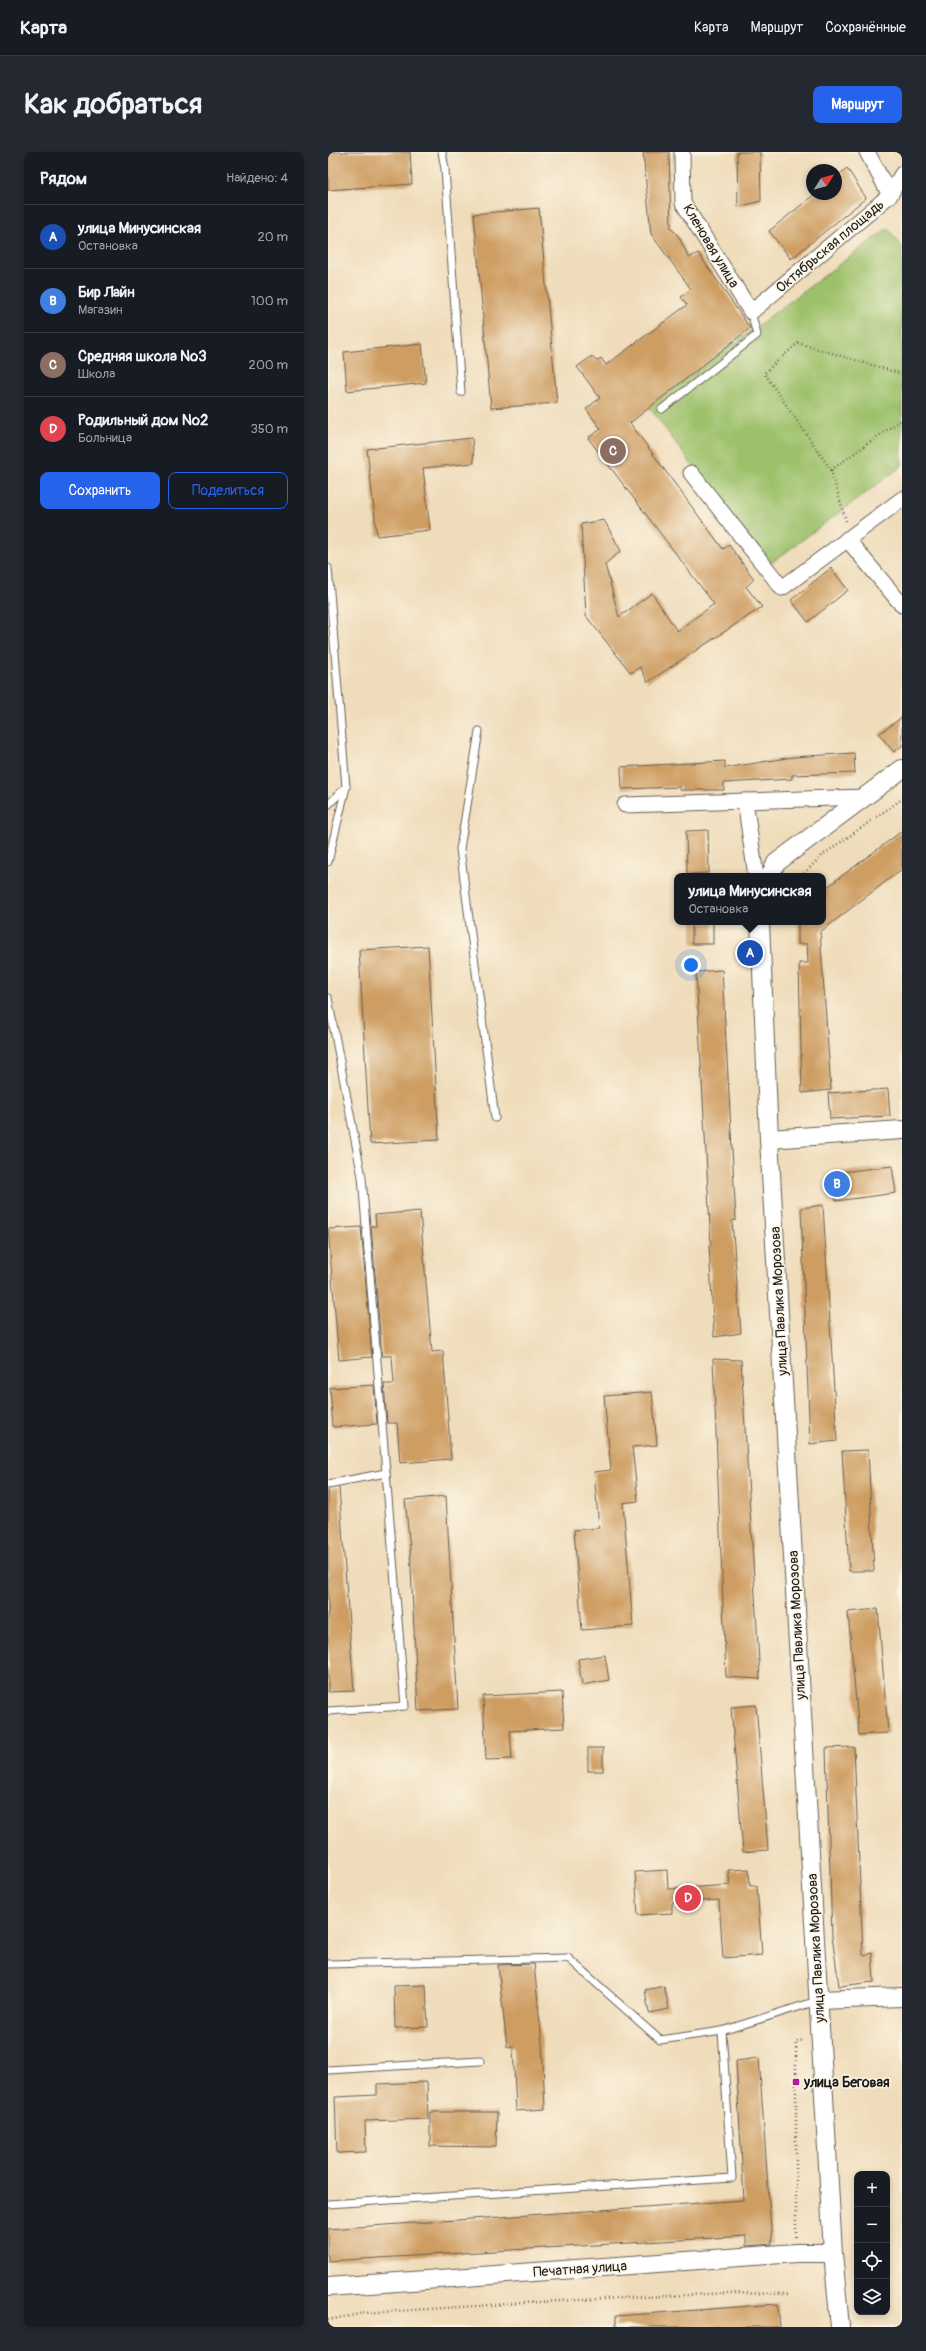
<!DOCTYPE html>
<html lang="ru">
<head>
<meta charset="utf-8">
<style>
  :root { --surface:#171b24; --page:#242831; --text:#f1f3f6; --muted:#9ea1a6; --line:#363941; --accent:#2563eb }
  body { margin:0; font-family:Pangolin,sans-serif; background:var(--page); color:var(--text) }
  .controls { position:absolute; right:12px; bottom:12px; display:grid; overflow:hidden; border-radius:8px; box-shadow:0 2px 6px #0003 }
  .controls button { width:36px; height:36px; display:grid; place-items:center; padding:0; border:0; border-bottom:1px solid var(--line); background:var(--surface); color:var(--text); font:20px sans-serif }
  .compass { position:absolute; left:478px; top:12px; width:36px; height:36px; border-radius:50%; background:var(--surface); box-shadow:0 2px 6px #0003; rotate:53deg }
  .you { position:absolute; left:363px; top:813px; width:14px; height:14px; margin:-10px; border:3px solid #fff; border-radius:50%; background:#1a73e8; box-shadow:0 0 0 6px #1a73e833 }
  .badge { display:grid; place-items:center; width:26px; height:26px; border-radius:50%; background:var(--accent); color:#fff; font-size:13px; font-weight:700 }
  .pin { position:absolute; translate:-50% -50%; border:2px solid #fff; box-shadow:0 1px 4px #0006 }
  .popup { position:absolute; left:346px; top:721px; width:152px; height:52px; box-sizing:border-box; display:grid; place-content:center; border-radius:8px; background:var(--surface); filter:drop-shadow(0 1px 3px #0005); font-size:13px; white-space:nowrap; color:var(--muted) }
  .popup b { font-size:15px; color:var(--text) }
  .popup::after { content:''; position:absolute; left:50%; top:100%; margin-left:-8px; border:8px solid transparent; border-top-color:var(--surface) }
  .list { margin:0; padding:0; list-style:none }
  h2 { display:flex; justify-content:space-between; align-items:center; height:52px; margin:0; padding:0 16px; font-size:17px }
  h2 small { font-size:13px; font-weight:400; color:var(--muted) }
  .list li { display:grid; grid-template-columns:26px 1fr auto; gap:12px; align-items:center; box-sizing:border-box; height:64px; padding:0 16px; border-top:1px solid var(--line) }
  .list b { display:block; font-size:15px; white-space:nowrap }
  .list p { margin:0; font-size:13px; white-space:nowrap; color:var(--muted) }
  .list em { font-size:13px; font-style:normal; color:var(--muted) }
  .actions { display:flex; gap:8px; padding:12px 16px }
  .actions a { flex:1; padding:9px 0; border:1px solid var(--accent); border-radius:8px; text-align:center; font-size:14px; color:var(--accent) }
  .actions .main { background:var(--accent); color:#fff }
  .icon { flex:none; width:22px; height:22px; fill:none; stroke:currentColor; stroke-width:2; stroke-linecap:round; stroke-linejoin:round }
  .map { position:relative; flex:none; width:574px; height:2175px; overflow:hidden; border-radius:8px }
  header { display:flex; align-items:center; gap:24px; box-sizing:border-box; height:56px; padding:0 20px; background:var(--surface); border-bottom:1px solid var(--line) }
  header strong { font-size:19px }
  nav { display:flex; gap:22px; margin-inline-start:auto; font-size:14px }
  .intro { display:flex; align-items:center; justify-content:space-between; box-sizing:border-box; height:96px; padding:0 24px }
  h1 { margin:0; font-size:28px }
  .button { padding:10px 18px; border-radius:8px; background:var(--accent); color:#fff; font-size:14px; font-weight:700 }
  main { display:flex; gap:24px; padding:0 24px }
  aside { flex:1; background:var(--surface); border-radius:8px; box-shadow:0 2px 6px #0003 }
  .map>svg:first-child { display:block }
  .green { fill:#9cc16b; stroke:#5c6e44 }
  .building { fill:#ce9d62 }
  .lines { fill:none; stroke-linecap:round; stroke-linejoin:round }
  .service-casing { stroke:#665f53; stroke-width:9 }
  .minor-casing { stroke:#665f53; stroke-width:17 }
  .tertiary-casing { stroke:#665f53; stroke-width:20 }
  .path { stroke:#665f53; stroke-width:2.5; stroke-dasharray:1 3; stroke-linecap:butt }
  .service { stroke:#fff; stroke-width:7 }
  .minor { stroke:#fff; stroke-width:15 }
  .tertiary { stroke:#fff; stroke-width:18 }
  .poi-dot { fill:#b5179e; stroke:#fcf5e5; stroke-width:1.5 }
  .labels { text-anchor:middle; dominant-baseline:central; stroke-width:3; stroke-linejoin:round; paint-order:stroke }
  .street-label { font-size:14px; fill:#1c1c1c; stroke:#fcf5e5 }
  .poi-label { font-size:14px; font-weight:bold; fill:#1c1c1c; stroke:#fcf5e5; text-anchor:start }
</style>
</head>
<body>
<header>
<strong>Карта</strong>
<nav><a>Карта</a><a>Маршрут</a><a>Сохранённые</a></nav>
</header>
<div class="intro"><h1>Как добраться</h1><a class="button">Маршрут</a></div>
<main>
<aside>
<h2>Рядом<small>Найдено: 4</small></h2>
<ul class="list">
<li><span class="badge" style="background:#1a4fb4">A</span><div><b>улица Минусинская</b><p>Остановка</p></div><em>20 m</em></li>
<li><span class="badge" style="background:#3f7fe0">B</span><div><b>Бир Лайн</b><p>Магазин</p></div><em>100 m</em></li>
<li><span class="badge" style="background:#8d6e63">C</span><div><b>Средняя школа №3</b><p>Школа</p></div><em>200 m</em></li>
<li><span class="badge" style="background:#e0444e">D</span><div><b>Родильный дом №2</b><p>Больница</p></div><em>350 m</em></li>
</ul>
<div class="actions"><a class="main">Сохранить</a><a>Поделиться</a></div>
</aside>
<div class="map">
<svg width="574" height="2175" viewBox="0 0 574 2175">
  <rect width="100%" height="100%" fill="#fcf5e5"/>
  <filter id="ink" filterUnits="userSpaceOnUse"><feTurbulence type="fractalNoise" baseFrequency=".025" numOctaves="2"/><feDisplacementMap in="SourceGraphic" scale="8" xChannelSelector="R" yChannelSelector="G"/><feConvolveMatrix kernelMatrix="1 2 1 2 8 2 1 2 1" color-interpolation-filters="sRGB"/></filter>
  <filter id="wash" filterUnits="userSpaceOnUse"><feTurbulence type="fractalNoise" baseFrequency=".012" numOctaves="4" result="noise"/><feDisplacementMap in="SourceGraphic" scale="16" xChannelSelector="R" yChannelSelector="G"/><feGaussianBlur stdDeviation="0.9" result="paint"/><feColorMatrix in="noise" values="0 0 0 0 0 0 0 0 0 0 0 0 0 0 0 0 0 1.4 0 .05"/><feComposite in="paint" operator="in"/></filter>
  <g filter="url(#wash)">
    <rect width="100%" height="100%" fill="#efdcba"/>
    <polygon class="green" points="560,76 574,95 574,314 439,414 321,255"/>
    <g id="blocks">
      <g class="building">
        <polygon points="0,0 82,0 84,32 0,38"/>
        <polygon points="315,0 341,0 343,76 351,85 361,106 370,101 422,176 302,271 395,397 401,393 426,427 418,435 434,455 320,530 312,515 303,521 258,464 253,372 276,368 293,399 277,412 291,465 324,441 349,479 386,452 260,286 273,277 258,257 272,246 249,215 264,204 268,209 273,206 278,213 359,153 353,145 363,137 323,82"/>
        <polygon points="409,0 432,0 433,49 410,55"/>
        <polygon points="519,16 538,46 463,107 441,79 487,42 508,42 508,25"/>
        <polygon points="211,56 229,251 163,256 146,62"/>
        <polygon points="94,192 98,231 19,239 16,200"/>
        <polygon points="144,286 146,311 95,316 102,378 49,384 39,297"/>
        <polygon points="503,416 520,438 480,470 463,448"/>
        <polygon points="574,565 574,594 566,600 551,582"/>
        <polygon points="526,601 527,621 464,623 464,627 396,631 396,638 352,638 352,635 294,637 293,615 397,609 397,616 465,605"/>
        <polygon points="380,678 381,721 359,722 358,679"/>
        <polygon points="574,679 574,717 492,780 503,938 474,941 471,811 480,811 479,792 470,792 470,770 495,770 495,738"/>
        <rect x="364" y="770" width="21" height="22"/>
        <polygon points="100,794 111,988 42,992 31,798"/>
        <polygon points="394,818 408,1068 404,1069 413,1181 386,1185 381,1093 383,1093 368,820"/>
        <polygon points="560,937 562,964 502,967 500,941"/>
        <polygon points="564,1014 568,1041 508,1049 505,1021"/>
        <polygon points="495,1053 509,1289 482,1292 473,1056"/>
        <polygon points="92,1059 104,1200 115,1199 123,1307 72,1311 69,1271 59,1271 56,1232 66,1232 64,1204 54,1204 43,1074 48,1074 47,1063"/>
        <polygon points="33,1075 44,1205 11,1208 0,1077"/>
        <polygon points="385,1207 413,1208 432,1527 398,1525"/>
        <polygon points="46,1233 49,1272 5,1275 2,1236"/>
        <polygon points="324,1240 329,1293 304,1295 310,1349 295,1351 305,1474 254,1478 246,1378 271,1376 266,1320 283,1318 276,1244"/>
        <polygon points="540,1298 546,1419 521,1419 514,1299"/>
        <polygon points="11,1335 26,1539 0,1540 0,1337"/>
        <polygon points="118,1344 130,1557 90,1559 82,1396 77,1348"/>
        <polygon points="550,1457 560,1581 531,1583 520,1460"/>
        <polygon points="277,1503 281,1528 254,1533 250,1507"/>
        <polygon points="234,1540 236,1576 182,1579 184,1607 158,1608 155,1544"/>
        <polygon points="428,1553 440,1698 415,1700 403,1555"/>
        <polygon points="526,1595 535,1803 544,1801 546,1830 511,1834 504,1784 498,1596"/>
        <rect x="260" y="1596" width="15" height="23"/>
        <polygon points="421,1717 422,1734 429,1734 434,1803 395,1806 391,1748 344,1751 344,1761 310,1763 307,1720 339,1718 340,1737 402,1733 400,1718"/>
        <polygon points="206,1812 214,1891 217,1957 188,1959 185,1894 179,1895 170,1813"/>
        <polygon points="98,1833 100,1875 67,1876 66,1834"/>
        <polygon points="336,1834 341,1857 321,1861 317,1838"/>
        <polygon points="431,1906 444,2092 418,2094 418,2084 0,2109 0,2077 416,2048 408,1909"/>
        <polygon points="99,1930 100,1967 37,1969 38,2000 9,2001 7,1945 49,1943 49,1932"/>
        <polygon points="102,1960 169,1960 168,1995 102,1994"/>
        <polygon points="450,2152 452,2175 288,2175 288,2164"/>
      </g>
    </g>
  </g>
  <g filter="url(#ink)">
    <use href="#blocks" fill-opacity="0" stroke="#665f53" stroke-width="1"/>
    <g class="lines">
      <defs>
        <g id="service">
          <polyline points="114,0 117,17 133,240"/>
          <polyline points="334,257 429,183 423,160"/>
          <polyline points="0,416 18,635 0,710"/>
          <polyline points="151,579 132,697 167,966"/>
          <polyline points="0,653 18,635"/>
          <polyline points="0,846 34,1025 77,1554 0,1559"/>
          <polyline points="0,1332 58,1321"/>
          <polyline points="0,1812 240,1806 332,1888 394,1879 489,1849"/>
          <polyline points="0,1918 152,1909"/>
          <polyline points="0,2052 404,2026 394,1879"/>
        </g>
        <g id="minor">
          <polyline points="354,0 355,51 423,160 562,43 574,22"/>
          <polyline points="539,0 562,43"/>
          <polyline points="363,321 454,436 574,347"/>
          <polyline points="519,387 574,453"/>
          <polyline points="417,649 428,724"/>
          <polyline points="297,653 537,645"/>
        </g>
        <g id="tertiary">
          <polyline points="442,724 448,711 574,617"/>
          <polyline points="432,770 441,987 505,2101 512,2175"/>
          <polyline points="441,987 574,978"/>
          <polyline points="491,1848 574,1845"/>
          <polyline points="0,2135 468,2101 505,2101"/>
        </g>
      </defs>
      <use href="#service" class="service-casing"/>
      <use href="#minor" class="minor-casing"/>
      <use href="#tertiary" class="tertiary-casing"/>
      <g class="path">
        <polyline points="503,318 574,267"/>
        <polyline points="518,369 503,318 436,221 470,191 574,222"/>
        <polyline points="473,724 496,702 574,647"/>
        <polyline points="468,2085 468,1890 476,1888"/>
        <polyline points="0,2168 36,2161 210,2150 402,2141 460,2142"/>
      </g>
      <use href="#service" class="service"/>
      <use href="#minor" class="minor"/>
      <use href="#tertiary" class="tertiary"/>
    </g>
  </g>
  <rect class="poi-dot" x="464" y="1926" width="8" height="8" rx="2"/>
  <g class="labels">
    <g class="street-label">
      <text transform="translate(383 94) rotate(59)">Кленовая улица</text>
      <text transform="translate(502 94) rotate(-40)">Октябрьская площадь</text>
      <text transform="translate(451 1149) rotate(-93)">улица Павлика Морозова</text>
      <text transform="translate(469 1473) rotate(-93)">улица Павлика Морозова</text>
      <text transform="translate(488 1796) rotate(-93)">улица Павлика Морозова</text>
      <text transform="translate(252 2117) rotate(-4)">Печатная улица</text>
    </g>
    <g class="poi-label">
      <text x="476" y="1930">улица Беговая</text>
    </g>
  </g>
</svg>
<div class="controls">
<button>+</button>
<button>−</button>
<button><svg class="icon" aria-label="locate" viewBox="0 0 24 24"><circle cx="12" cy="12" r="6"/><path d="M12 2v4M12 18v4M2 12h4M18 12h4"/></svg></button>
<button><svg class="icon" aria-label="layers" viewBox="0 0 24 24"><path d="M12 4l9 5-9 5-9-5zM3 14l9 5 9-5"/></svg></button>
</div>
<svg class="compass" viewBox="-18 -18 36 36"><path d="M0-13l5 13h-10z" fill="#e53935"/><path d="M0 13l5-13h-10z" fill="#9ea1a6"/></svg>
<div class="you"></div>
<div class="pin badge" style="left:422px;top:801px;background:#1a4fb4">A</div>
<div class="popup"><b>улица Минусинская</b>Остановка</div>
<div class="pin badge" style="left:509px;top:1032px;background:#3f7fe0">B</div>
<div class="pin badge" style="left:285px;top:299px;background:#8d6e63">C</div>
<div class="pin badge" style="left:360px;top:1746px;background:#e0444e">D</div>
</div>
</main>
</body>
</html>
